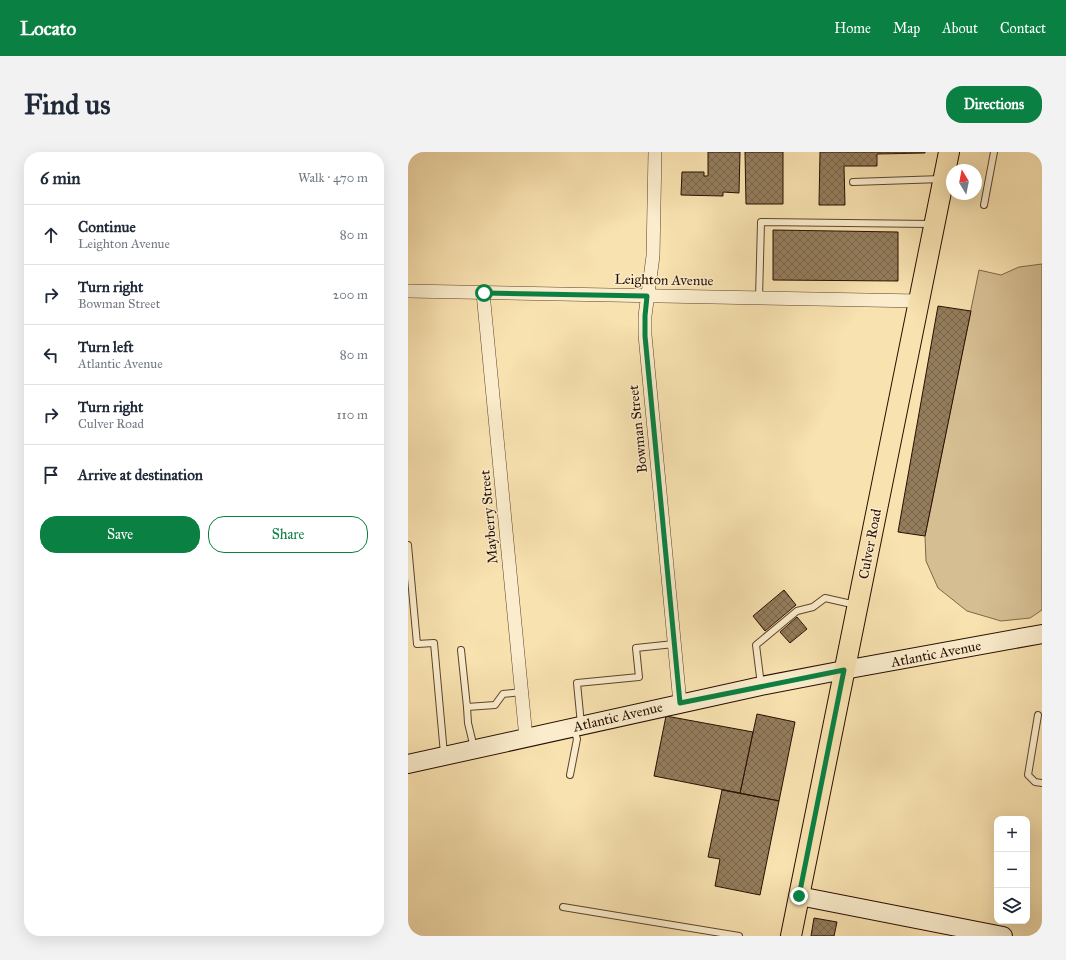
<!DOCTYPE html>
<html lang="en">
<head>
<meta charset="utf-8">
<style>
  :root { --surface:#fff; --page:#f2f2f3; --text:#1f2937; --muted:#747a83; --line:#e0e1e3; --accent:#0b8043 }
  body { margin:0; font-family:"IM FELL Great Primer",serif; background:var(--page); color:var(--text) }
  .controls { position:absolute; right:12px; bottom:12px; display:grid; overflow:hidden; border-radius:8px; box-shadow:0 4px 16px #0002 }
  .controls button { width:36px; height:36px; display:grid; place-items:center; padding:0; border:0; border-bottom:1px solid var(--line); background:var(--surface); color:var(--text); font:20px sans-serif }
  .compass { position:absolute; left:538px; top:12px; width:36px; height:36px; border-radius:50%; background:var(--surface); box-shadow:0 4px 16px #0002; rotate:350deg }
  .stop { position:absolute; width:12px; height:12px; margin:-9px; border:3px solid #0b8043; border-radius:50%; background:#fff }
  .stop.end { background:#0b8043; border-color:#fff; box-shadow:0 1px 4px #0008 }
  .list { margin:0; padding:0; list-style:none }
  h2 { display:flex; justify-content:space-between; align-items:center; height:52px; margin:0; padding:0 16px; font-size:17px }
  h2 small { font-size:13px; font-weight:400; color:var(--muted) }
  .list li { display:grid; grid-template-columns:26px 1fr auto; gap:12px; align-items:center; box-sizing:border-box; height:60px; padding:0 16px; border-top:1px solid var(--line) }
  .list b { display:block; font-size:15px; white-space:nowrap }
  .list p { margin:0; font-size:13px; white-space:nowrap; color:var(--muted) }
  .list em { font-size:13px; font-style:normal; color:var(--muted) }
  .actions { display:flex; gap:8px; padding:12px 16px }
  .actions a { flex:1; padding:9px 0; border:1px solid var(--accent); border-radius:16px; text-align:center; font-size:14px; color:var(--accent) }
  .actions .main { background:var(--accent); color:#fff }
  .icon { flex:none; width:22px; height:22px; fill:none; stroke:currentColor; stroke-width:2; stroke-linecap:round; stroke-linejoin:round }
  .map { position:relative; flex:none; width:634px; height:784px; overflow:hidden; border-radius:16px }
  header { display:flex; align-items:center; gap:24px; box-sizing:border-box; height:56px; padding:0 20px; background:var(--accent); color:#fff }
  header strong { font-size:19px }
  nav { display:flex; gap:22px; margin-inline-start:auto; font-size:14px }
  .intro { display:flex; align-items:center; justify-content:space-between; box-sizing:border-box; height:96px; padding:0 24px }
  h1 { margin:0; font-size:28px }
  .button { padding:10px 18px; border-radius:16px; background:var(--accent); color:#fff; font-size:14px; font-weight:700 }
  main { display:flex; gap:24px; padding:0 24px }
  aside { flex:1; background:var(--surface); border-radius:16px; box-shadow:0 4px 16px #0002 }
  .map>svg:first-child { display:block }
  .grass { fill:#d5be92; stroke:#7e6649 }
  .building { fill:url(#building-cross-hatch); stroke:#280f00 }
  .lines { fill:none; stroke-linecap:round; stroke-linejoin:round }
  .lane-casing { stroke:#5c442c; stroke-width:8 }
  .street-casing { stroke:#5c442c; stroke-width:14 }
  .secondary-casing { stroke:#280f00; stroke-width:20 }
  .primary-casing { stroke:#280f00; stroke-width:22 }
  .lane { stroke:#faeccc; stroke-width:6 }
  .street { stroke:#faeccc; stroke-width:13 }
  .secondary { stroke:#faeccc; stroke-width:18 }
  .primary { stroke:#f8e2b0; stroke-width:20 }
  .route { stroke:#0b8043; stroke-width:5 }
  .labels { text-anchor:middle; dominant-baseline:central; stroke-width:3; stroke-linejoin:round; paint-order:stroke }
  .street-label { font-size:14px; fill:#280f00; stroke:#faeccc }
</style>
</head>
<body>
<header>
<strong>Locato</strong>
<nav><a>Home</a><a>Map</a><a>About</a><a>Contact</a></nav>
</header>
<div class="intro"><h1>Find us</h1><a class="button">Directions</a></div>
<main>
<aside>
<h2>6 min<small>Walk · 470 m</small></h2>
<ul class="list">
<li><svg class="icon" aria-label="ahead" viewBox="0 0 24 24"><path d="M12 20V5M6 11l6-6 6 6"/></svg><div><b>Continue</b><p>Leighton Avenue</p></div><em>80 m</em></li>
<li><svg class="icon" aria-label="right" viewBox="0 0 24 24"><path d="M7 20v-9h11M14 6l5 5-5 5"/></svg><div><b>Turn right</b><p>Bowman Street</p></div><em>200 m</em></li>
<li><svg class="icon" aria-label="left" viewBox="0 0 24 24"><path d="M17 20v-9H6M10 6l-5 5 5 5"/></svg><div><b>Turn left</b><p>Atlantic Avenue</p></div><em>80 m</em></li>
<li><svg class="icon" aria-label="right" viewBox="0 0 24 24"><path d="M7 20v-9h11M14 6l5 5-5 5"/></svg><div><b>Turn right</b><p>Culver Road</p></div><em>110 m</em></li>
<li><svg class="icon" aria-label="arrive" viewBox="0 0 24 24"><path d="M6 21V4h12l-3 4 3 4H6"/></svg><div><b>Arrive at destination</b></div></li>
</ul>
<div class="actions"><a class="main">Save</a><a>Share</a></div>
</aside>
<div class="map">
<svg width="634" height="784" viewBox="0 0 634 784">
  <defs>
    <pattern id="building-cross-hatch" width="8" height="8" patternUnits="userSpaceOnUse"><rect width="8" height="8" fill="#947d5c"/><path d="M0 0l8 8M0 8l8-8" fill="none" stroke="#79654a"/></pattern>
  </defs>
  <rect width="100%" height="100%" fill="#f8e2b0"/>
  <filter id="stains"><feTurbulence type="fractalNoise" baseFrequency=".005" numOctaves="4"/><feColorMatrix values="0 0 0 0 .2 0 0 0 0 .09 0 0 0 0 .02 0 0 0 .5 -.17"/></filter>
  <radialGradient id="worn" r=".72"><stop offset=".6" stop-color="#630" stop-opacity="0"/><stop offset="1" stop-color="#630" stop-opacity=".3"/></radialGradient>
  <polygon class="grass" points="634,112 634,458 622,466 593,469 559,459 530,436 518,409 517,384 571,118 593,123 611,115"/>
  <g class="building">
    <polygon points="300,0 332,0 331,41 315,40 315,44 273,43 274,20 296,20 296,24 300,24"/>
    <polygon points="337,0 375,0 375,52 338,52"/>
    <polygon points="412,0 517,0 517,1 469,2 469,14 436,14 437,53 411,53"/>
    <polygon points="365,78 490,80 490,129 365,128"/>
    <polygon points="530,154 563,159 517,384 490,380"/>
    <polygon points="376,438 388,453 357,479 345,464"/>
    <polygon points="389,465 399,477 382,491 372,480"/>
    <polygon points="349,562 387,570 371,649 332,641"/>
    <polygon points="258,564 345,580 332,641 246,624"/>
    <polygon points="314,638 371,649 352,743 307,734 312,707 300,705"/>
    <polygon points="406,766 429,770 426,784 403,784"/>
  </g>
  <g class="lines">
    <defs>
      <g id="lane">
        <polyline points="445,30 534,27"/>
        <polyline points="576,53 586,0"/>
        <polyline points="351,146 353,70 523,72"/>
        <polyline points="0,393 9,492 26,491 36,602"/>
        <polyline points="53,498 59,555 87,553 95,542 114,540"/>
        <polyline points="353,533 348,493 389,459 405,455 417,446 448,453"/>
        <polyline points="59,555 60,571 66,596"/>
        <polyline points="630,563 620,623 627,630 634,631"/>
        <polyline points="173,572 169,531 231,525 228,496 266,492"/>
        <polyline points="162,623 169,587 166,577"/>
        <polyline points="155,755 331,784"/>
      </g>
      <g id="street">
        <polyline points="247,0 245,104 237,164 237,183 272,551"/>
        <polyline points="0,139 511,149"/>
        <polyline points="75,141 118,586"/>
      </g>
      <g id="secondary">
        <polyline points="0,612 353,534 436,518 634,482"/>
        <polyline points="391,744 595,784"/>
      </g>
      <polyline id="primary" points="383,784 541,0"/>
    </defs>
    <use href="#lane" class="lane-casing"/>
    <use href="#street" class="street-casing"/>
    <use href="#secondary" class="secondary-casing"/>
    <use href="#primary" class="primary-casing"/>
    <use href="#lane" class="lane"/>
    <use href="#street" class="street"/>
    <use href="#secondary" class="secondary"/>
    <use href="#primary" class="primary"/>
  </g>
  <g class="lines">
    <polyline class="route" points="76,141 239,144 237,164 237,184 272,551 436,518 391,744"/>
  </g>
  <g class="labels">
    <g class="street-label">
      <text transform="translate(256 128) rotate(1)">Leighton Avenue</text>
      <text transform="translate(230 277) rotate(-96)">Bowman Street</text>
      <text transform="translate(81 365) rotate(-95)">Mayberry Street</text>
      <text transform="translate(462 392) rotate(-79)">Culver Road</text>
      <text transform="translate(528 502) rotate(-11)">Atlantic Avenue</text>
      <text transform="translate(210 565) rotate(-13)">Atlantic Avenue</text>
    </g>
  </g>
  <rect width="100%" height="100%" filter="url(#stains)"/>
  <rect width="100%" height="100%" fill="url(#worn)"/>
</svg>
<div class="controls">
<button>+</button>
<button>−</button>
<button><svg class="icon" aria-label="layers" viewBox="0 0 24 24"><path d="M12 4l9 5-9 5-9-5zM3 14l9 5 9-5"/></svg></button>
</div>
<svg class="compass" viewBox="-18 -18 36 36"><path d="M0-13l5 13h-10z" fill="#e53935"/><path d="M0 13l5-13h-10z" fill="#747a83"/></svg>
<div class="stop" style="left:76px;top:141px"></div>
<div class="stop end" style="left:391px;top:744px"></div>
</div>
</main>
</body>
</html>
